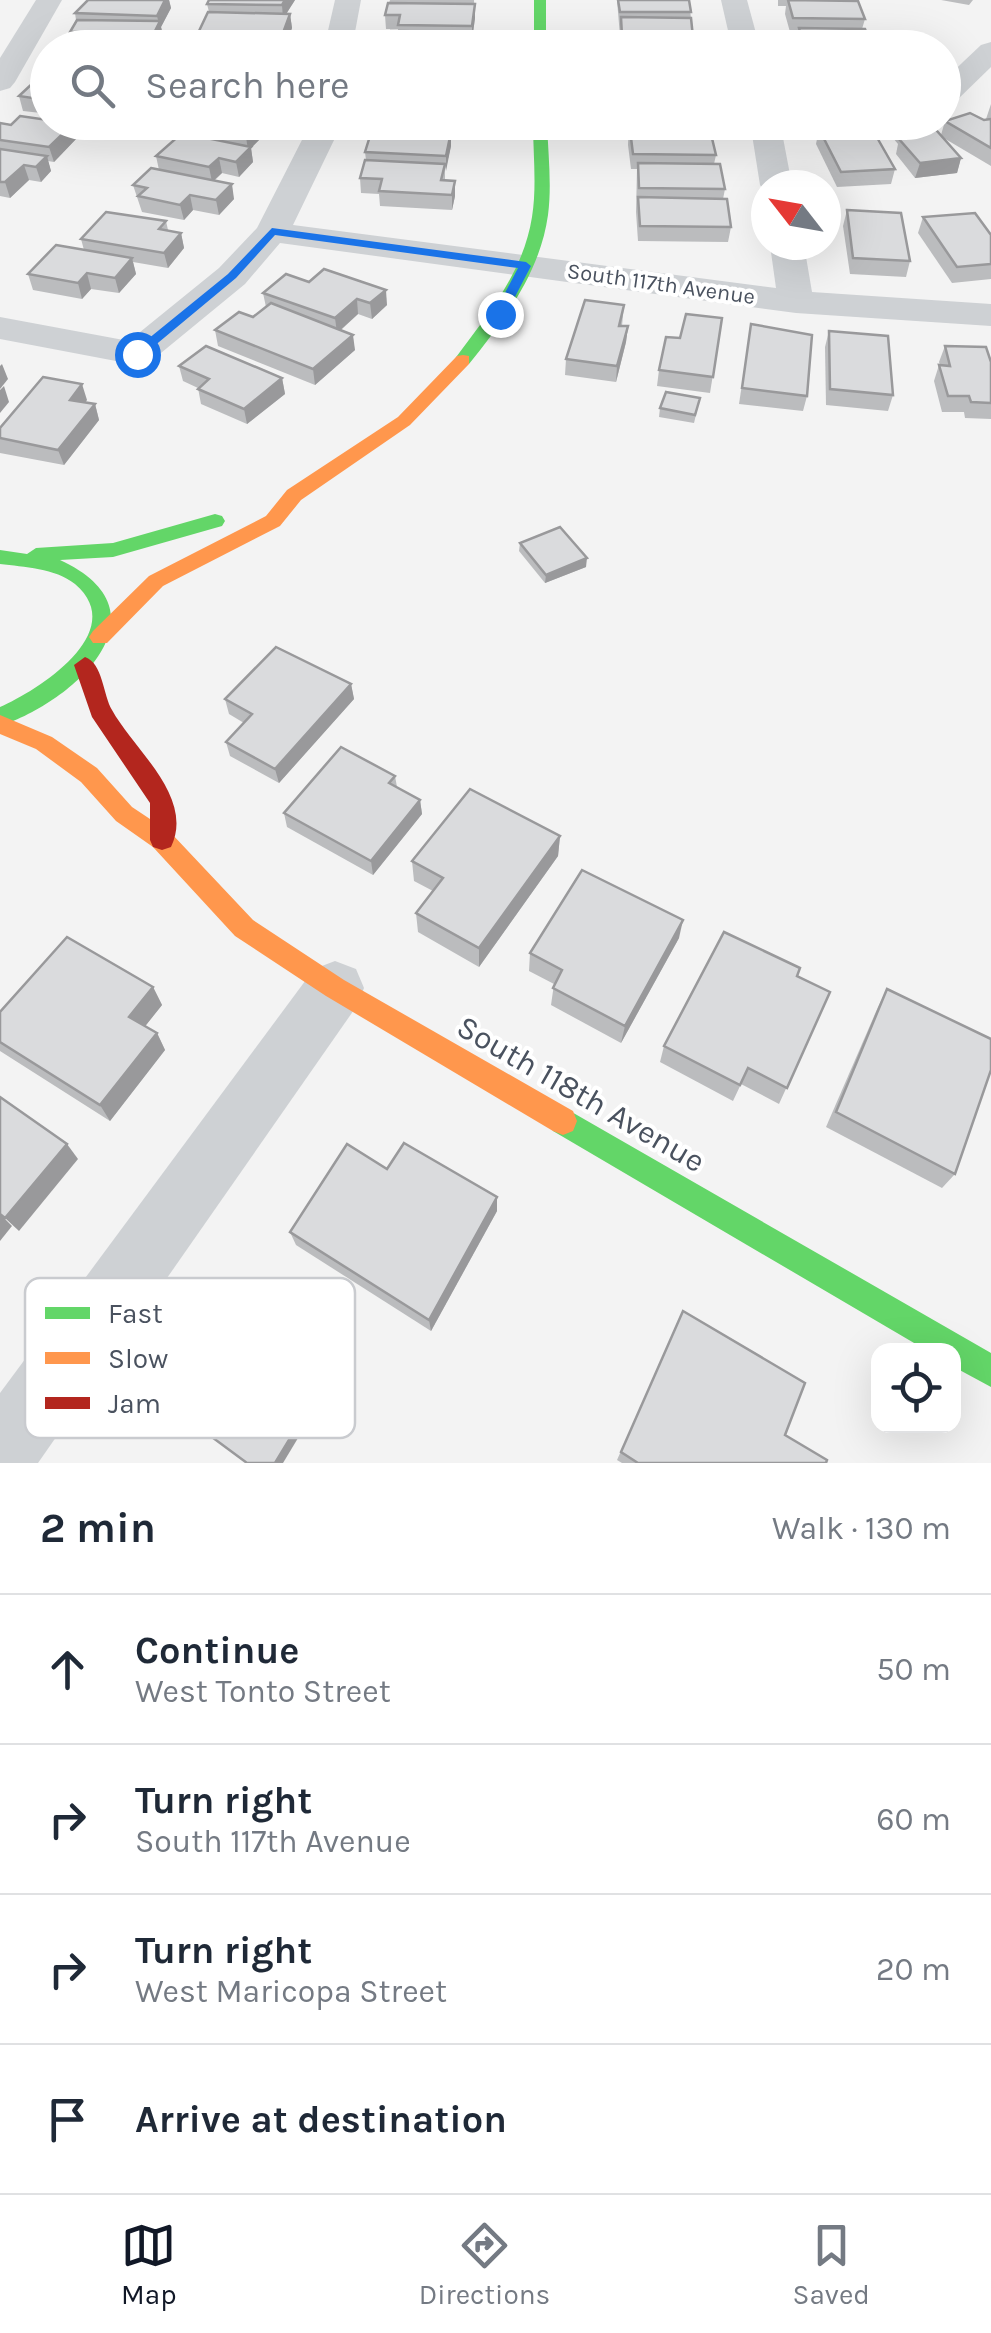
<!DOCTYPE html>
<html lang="en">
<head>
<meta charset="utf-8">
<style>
  :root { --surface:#fff; --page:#f6f6f7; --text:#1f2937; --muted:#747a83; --line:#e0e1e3; --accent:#111827 }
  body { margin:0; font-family:Karla,sans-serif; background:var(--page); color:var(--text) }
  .controls { position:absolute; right:30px; bottom:30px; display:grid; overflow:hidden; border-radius:20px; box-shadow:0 10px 40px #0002 }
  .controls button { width:90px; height:90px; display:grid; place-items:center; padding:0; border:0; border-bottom:2px solid var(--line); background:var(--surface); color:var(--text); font:50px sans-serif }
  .compass { position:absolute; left:751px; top:170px; width:90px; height:90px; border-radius:50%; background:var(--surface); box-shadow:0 10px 40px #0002; rotate:301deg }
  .stop { position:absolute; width:30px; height:30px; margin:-22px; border:8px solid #1a73e8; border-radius:50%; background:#fff }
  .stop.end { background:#1a73e8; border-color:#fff; box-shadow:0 2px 10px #0008 }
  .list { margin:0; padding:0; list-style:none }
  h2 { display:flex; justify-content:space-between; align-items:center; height:130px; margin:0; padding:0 40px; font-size:42px }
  h2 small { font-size:32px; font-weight:400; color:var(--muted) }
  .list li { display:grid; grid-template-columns:65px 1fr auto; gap:30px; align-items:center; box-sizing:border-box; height:150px; padding:0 40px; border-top:2px solid var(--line) }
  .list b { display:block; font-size:38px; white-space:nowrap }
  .list p { margin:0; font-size:32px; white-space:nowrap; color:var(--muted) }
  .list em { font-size:32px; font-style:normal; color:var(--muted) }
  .icon { flex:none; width:55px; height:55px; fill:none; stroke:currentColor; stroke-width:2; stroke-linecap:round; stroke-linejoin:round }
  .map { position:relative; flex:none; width:991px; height:1463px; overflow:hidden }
  .search { position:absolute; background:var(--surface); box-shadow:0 10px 40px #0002; left:30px; right:30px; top:30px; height:110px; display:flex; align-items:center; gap:25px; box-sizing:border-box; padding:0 35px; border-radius:55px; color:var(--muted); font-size:38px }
  .sheet { height:730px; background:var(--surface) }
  nav { display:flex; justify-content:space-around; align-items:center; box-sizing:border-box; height:140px; border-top:2px solid var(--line); background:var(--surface); font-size:28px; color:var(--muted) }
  nav a { display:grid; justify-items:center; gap:5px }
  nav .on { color:var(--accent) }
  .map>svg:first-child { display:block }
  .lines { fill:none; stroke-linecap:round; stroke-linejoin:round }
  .street { fill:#ced1d4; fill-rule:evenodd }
  .fast { fill:#63d668; fill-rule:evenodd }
  .slow { fill:#ff974d; fill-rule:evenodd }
  .jam { fill:#b3261e; fill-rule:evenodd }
  .wall { fill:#bbbcbe }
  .shaded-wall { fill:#99999b }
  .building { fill:#dadbdd; stroke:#99999b; stroke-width:2.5 }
  .route { fill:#1a73e8 }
  .labels { text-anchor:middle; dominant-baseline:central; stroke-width:8; stroke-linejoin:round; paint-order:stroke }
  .far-street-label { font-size:22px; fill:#4a525f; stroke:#fff }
  .near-street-label { font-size:32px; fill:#4a525f; stroke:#fff }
  .key { fill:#fff; stroke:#c9cbcf; stroke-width:2.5 }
  .key-label { font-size:28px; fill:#4a525f }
</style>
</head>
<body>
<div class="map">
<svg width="991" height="1463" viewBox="0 0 991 1463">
  <rect width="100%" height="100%" fill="#f3f3f3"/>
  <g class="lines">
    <g class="street">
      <polygon points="36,0 62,0 15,82 10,88 0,91 0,58"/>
      <polygon points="335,0 361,0 352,48 324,48"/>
      <polygon points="721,0 747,0 760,48 732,48"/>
      <polygon points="991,42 991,67 955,102 944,105 944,80 981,45"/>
      <polygon points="308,122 338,122 336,136 293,225 776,288 770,245 804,245 812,292 991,304 991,326 796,313 280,243 245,284 150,362 137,365 0,339 0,317 129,341 219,268 257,228 304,136"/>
      <polygon points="750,122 780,122 792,185 766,185 766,192 760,185"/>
      <polygon points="335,961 356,969 364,988 356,1007 38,1463 0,1463 0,1393 314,969"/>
    </g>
    <g class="fast">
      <rect x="534" y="0" width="12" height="48"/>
      <path d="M533 122H547C548 153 552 185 548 215 540 273 504 320 469 364H457L454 360C487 315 523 274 532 217 537 186 533 154 533 122Z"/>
      <path d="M215 514 222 516 225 521 222 526 113 557 60 560C173 612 74 702 0 726V707C37 691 131 632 75 584 55 568 24 567 0 564V550L27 554 36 548 113 543Z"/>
      <polygon points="563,1107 991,1353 991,1387 954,1367 954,1350 926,1350 553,1131 549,1121 553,1111"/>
    </g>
    <g class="slow">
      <polygon points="463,355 469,356 469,364 410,425 301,500 280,526 163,586 107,643 93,643 89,637 93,631 149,576 266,516 287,490 398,417 457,356"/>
      <polygon points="0,715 52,737 97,768 132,807 171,833 253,920 344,980 573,1111 577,1121 573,1131 563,1135 553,1131 326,996 235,936 153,847 116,821 81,782 36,749 0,734"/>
    </g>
    <path class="jam" d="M85 657C103 663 103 695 112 710 134 750 195 797 171 847L162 850 153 847 150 840V803L92 717 74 665Z"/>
  </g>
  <g class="wall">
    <polygon points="88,0 169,0 171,8 161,27 163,35 157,48 74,48 70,32 76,20 75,13"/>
    <polygon points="209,0 295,0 286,14 290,14 292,28 285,47 192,48 200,36 199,31 209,12 207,4"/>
    <polygon points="390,0 474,0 475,18 472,40 398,31 398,29 386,29 385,15"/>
    <polygon points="617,0 689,0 693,37 693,44 699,48 621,48"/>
    <polygon points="778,0 852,0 865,19 862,29 871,44 870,48 798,48 796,42 798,32 790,32 785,14 786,6 778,6"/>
    <polygon points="941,0 973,0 969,5"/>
    <polygon points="48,63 48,122 90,122 85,127 73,126 77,138 54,162 48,161 51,171 41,182 29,180 10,198 0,196 0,123 11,125 43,120 41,113 23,111 19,96 42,82 39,72"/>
    <polygon points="991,104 991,166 942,137 961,158 957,173 915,178 896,154 898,144 893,138 897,123 941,135 945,121 984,120 986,119"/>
    <polygon points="171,122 261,122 263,136 251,148 253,162 239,177 222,173 214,181 234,199 219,215 193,210 184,220 142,212 133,185 159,170 156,156 177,137 176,131 173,130"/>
    <polygon points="376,122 465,122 463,133 451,133 451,146 445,171 445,181 455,196 452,210 380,206 379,194 361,193 360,178 366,160 365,152 403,138 405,132 377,131"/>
    <polygon points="629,122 712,122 711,132 716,155 714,164 725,189 723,199 731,227 728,242 638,241 636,212 637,169 631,169 628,145"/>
    <polygon points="819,129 895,169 891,184 837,187 816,144"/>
    <polygon points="847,210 910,261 906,277 850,274 843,226"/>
    <polygon points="923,217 991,235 991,279 952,283 918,233"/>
    <polygon points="166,221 168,230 181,233 184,248 168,268 133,262 136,274 119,293 91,289 82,299 33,290 28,274 84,250 81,239"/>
    <polygon points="286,274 387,305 372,319 358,314 341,330 355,350 315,385 218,346 215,330 253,317 266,307 263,293"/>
    <polygon points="624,305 622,326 628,326 626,342 616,382 565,375 566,359"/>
    <polygon points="722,318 710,393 657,386 659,370 680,338"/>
    <polygon points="751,324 807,396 803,411 739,404"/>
    <polygon points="829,331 893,395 888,411 826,405 825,347"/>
    <polygon points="945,346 991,362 991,419 965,418 964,412 942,412 934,381 939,365 940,365 939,362"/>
    <polygon points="179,366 282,378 285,394 247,424 201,404 198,388 183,381"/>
    <polygon points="700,398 694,423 659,417 660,408"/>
    <polygon points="87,400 85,402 95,404 99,420 64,465 0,453 0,428"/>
    <polygon points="520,543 586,567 545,583 519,551"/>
    <polygon points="351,684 354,699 279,783 230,756 226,742 244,723 229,714 225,699"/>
    <polygon points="395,776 397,787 420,800 422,814 373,875 287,827 284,813"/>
    <polygon points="560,836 558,856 479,967 418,932 416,913 433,891 414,881 412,861"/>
    <polygon points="679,938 621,1043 551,1005 554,984 529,971 530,953"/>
    <polygon points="797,976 830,992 779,1104 741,1084 733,1101 660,1062 664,1046"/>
    <polygon points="153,987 162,1005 145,1026 157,1033 165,1050 110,1121 0,1051 0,1012"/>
    <polygon points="887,989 955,1174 942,1188 826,1127 878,1007"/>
    <polygon points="387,1169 497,1197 497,1211 431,1331 296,1245 290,1232"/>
    <polygon points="678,1323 785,1435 826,1463 622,1463 617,1460"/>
  </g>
  <g class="shaded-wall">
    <polygon points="165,0 169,0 171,8 161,27 163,35 157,48 150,48 149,43 159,24 157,16"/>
    <polygon points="285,0 295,0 283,19 282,5"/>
    <polygon points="475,4 475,18 472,40 472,26"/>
    <polygon points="290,14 292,28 285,47 283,33"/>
    <polygon points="259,122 261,122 263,136 251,148 253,162 239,177 236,162 248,150 246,137"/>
    <polygon points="73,124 77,138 54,162 49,147"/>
    <polygon points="451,132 451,146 446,171 446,156"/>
    <polygon points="47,156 51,171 41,182 36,167"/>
    <polygon points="219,158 222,173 212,182 209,167"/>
    <polygon points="961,158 957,173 915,178 920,163"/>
    <polygon points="24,165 29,180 10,198 5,182"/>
    <polygon points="455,181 455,196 452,210 452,195"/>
    <polygon points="232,184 234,199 219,215 216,200"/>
    <polygon points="190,195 193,210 184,220 180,205"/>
    <polygon points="181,233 184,248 168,268 164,253"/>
    <polygon points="132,258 136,274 119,293 115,278"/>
    <polygon points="87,273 91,289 82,299 78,283"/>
    <polygon points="386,290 387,305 372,319 370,303"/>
    <polygon points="357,299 358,314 337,333 335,318"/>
    <polygon points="628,326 626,342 616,382 617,366"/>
    <polygon points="353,335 355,350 315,385 313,369"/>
    <polygon points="2,364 8,379 0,389 0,366"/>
    <polygon points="282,378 285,394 247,424 244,409"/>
    <polygon points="82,384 87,400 75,415 70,400"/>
    <polygon points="4,386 9,402 0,413 0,390"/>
    <polygon points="95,404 99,420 64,465 58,450"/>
    <polygon points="587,558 586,567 545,583 546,575"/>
    <polygon points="351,684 354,699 279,783 275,769"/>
    <polygon points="420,800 422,814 373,875 371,861"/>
    <polygon points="560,836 558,856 479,967 479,948"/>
    <polygon points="683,920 679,938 621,1043 625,1026"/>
    <polygon points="153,987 162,1005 139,1034 129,1017"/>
    <polygon points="157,1033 165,1050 110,1121 100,1105"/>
    <polygon points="67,1144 78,1159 19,1231 5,1218"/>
    <polygon points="497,1197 497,1211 431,1331 429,1320"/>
    <polygon points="0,1214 12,1226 0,1241"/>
    <polygon points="351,1338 354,1345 283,1463 275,1463"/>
  </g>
  <g class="building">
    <polygon points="88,0 165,0 157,16 75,13"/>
    <polygon points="209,0 285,0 282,5 207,4"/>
    <polygon points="618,0 689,0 691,12 620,12"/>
    <polygon points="788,0 858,1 865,19 793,18"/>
    <polygon points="388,3 475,4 472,26 398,25 400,15 385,15"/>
    <polygon points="208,12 290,14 283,33 199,31"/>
    <polygon points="621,17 691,18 693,37 622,36"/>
    <polygon points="77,20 160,21 149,43 72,42 78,32 70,32"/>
    <polygon points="799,28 865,29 871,44 803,43"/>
    <polygon points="391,31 470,32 469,48 388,48"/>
    <polygon points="199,36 281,40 278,48 192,48"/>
    <polygon points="624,43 699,44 699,48 624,48"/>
    <polygon points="48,63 48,73 39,72"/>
    <polygon points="35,81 48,83 48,108 39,107 46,100 19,96"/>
    <polygon points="970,113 984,120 991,119 991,148 945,121"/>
    <polygon points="20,116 48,120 48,122 73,124 49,147 0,140 0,123 11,125"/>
    <polygon points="178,122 259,122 246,137 175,126"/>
    <polygon points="904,122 929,122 961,158 920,163 899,139 911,138 897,123"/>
    <polygon points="871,127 895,169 841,172 819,129"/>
    <polygon points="405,129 451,132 446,156 365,152 370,136 403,138"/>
    <polygon points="630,130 710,130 716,155 633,154"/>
    <polygon points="182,133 251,147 236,162 219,158 209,167 156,156"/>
    <polygon points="0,149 47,156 36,167 24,165 5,182 0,182"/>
    <polygon points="365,160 445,164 441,180 455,181 452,195 379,191 382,179 360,178"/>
    <polygon points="638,163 720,164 725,189 639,188"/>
    <polygon points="151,168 232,184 216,200 190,195 180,205 138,196 147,188 133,185"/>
    <polygon points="638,197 727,199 731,227 640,226"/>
    <polygon points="847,210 901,213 910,261 853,258"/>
    <polygon points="106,212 166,221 159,229 181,233 164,253 81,239"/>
    <polygon points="975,213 991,235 991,264 957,267 923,217"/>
    <polygon points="56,245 132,258 115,278 87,273 78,283 28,274"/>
    <polygon points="324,269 386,290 370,303 357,299 335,318 263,293 286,274 309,282"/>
    <polygon points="585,300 624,305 619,326 628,326 617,366 566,359"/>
    <polygon points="271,303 353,335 313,369 215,330 239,312 253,317"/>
    <polygon points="686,314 722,318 713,377 659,370 666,337 680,338"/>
    <polygon points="751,324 812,335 807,396 742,388"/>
    <polygon points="829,331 888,336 893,395 830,389"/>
    <polygon points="206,346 282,378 244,409 198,389 209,379 179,366"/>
    <polygon points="945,346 986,347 991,362 991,403 971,402 969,396 948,396 939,365 950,366"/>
    <polygon points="43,377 82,384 70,400 95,404 58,450 0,438 0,428"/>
    <polygon points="666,392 700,398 695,415 660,408"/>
    <polygon points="560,527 587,558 546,575 520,543"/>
    <polygon points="276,647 351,684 275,769 226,742 252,714 225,699"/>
    <polygon points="341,747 395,776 389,783 420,800 371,861 284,813"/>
    <polygon points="470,789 560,836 479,948 416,913 443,878 412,861"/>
    <polygon points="582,870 683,920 625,1026 553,988 562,970 530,953"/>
    <polygon points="724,932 800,968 797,976 830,992 787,1088 748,1068 740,1085 664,1046"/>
    <polygon points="67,937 153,987 129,1017 157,1033 100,1105 0,1042 0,1012"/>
    <polygon points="887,989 991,1039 991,1070 955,1174 836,1112"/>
    <polygon points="0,1097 67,1144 5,1218 0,1214"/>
    <polygon points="404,1143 497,1197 429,1320 290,1232 347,1144 387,1169"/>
    <polygon points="264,1280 351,1338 275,1463 247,1463 178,1412"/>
    <polygon points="683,1311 805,1383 785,1435 827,1460 826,1463 638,1463 621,1452"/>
  </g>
  <polygon class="route" points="272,228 526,262 531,266 506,314 500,317 494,314 518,268 275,235 236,278 141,357 132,357 132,352 228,274"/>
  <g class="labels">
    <g class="far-street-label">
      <text transform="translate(661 284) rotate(8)">South 117th Avenue</text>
    </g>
    <g class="near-street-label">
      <text transform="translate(581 1094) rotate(30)">South 118th Avenue</text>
    </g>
  </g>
  <rect x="25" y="1278" width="330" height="160" rx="15" class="key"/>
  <rect x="45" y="1307" width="45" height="12" fill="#63d668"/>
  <rect x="45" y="1352" width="45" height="12" fill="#ff974d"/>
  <rect x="45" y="1397" width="45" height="12" fill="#b3261e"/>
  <g class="key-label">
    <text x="108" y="1323">Fast</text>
    <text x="108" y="1368">Slow</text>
    <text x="108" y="1413">Jam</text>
  </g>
</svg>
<div class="controls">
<button><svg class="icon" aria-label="locate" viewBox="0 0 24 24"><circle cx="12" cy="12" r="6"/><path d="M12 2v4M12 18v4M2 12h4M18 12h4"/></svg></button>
</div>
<svg class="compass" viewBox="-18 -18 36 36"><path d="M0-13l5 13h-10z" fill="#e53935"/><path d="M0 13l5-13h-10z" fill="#747a83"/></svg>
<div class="stop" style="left:137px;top:354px"></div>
<div class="stop end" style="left:500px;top:314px"></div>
<div class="search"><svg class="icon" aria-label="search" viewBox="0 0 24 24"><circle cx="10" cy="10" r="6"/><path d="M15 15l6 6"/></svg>Search here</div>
</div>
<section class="sheet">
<h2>2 min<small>Walk · 130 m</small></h2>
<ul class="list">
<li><svg class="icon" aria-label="ahead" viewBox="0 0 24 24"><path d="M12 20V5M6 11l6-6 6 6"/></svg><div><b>Continue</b><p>West Tonto Street</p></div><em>50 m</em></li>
<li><svg class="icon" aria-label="right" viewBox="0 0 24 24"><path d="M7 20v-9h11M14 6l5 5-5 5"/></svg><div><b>Turn right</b><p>South 117th Avenue</p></div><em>60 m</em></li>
<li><svg class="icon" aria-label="right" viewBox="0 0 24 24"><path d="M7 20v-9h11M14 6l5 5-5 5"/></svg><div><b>Turn right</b><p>West Maricopa Street</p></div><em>20 m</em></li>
<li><svg class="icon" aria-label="arrive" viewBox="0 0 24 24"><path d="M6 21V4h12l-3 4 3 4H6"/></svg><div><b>Arrive at destination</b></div></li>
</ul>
</section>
<nav>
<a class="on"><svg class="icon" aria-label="map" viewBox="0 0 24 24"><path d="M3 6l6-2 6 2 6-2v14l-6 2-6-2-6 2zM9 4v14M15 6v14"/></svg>Map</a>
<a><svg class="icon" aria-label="directions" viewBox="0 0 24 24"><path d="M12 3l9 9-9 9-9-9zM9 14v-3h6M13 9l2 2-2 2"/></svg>Directions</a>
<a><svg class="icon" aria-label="saved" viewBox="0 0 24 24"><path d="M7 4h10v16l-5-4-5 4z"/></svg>Saved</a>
</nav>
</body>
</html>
